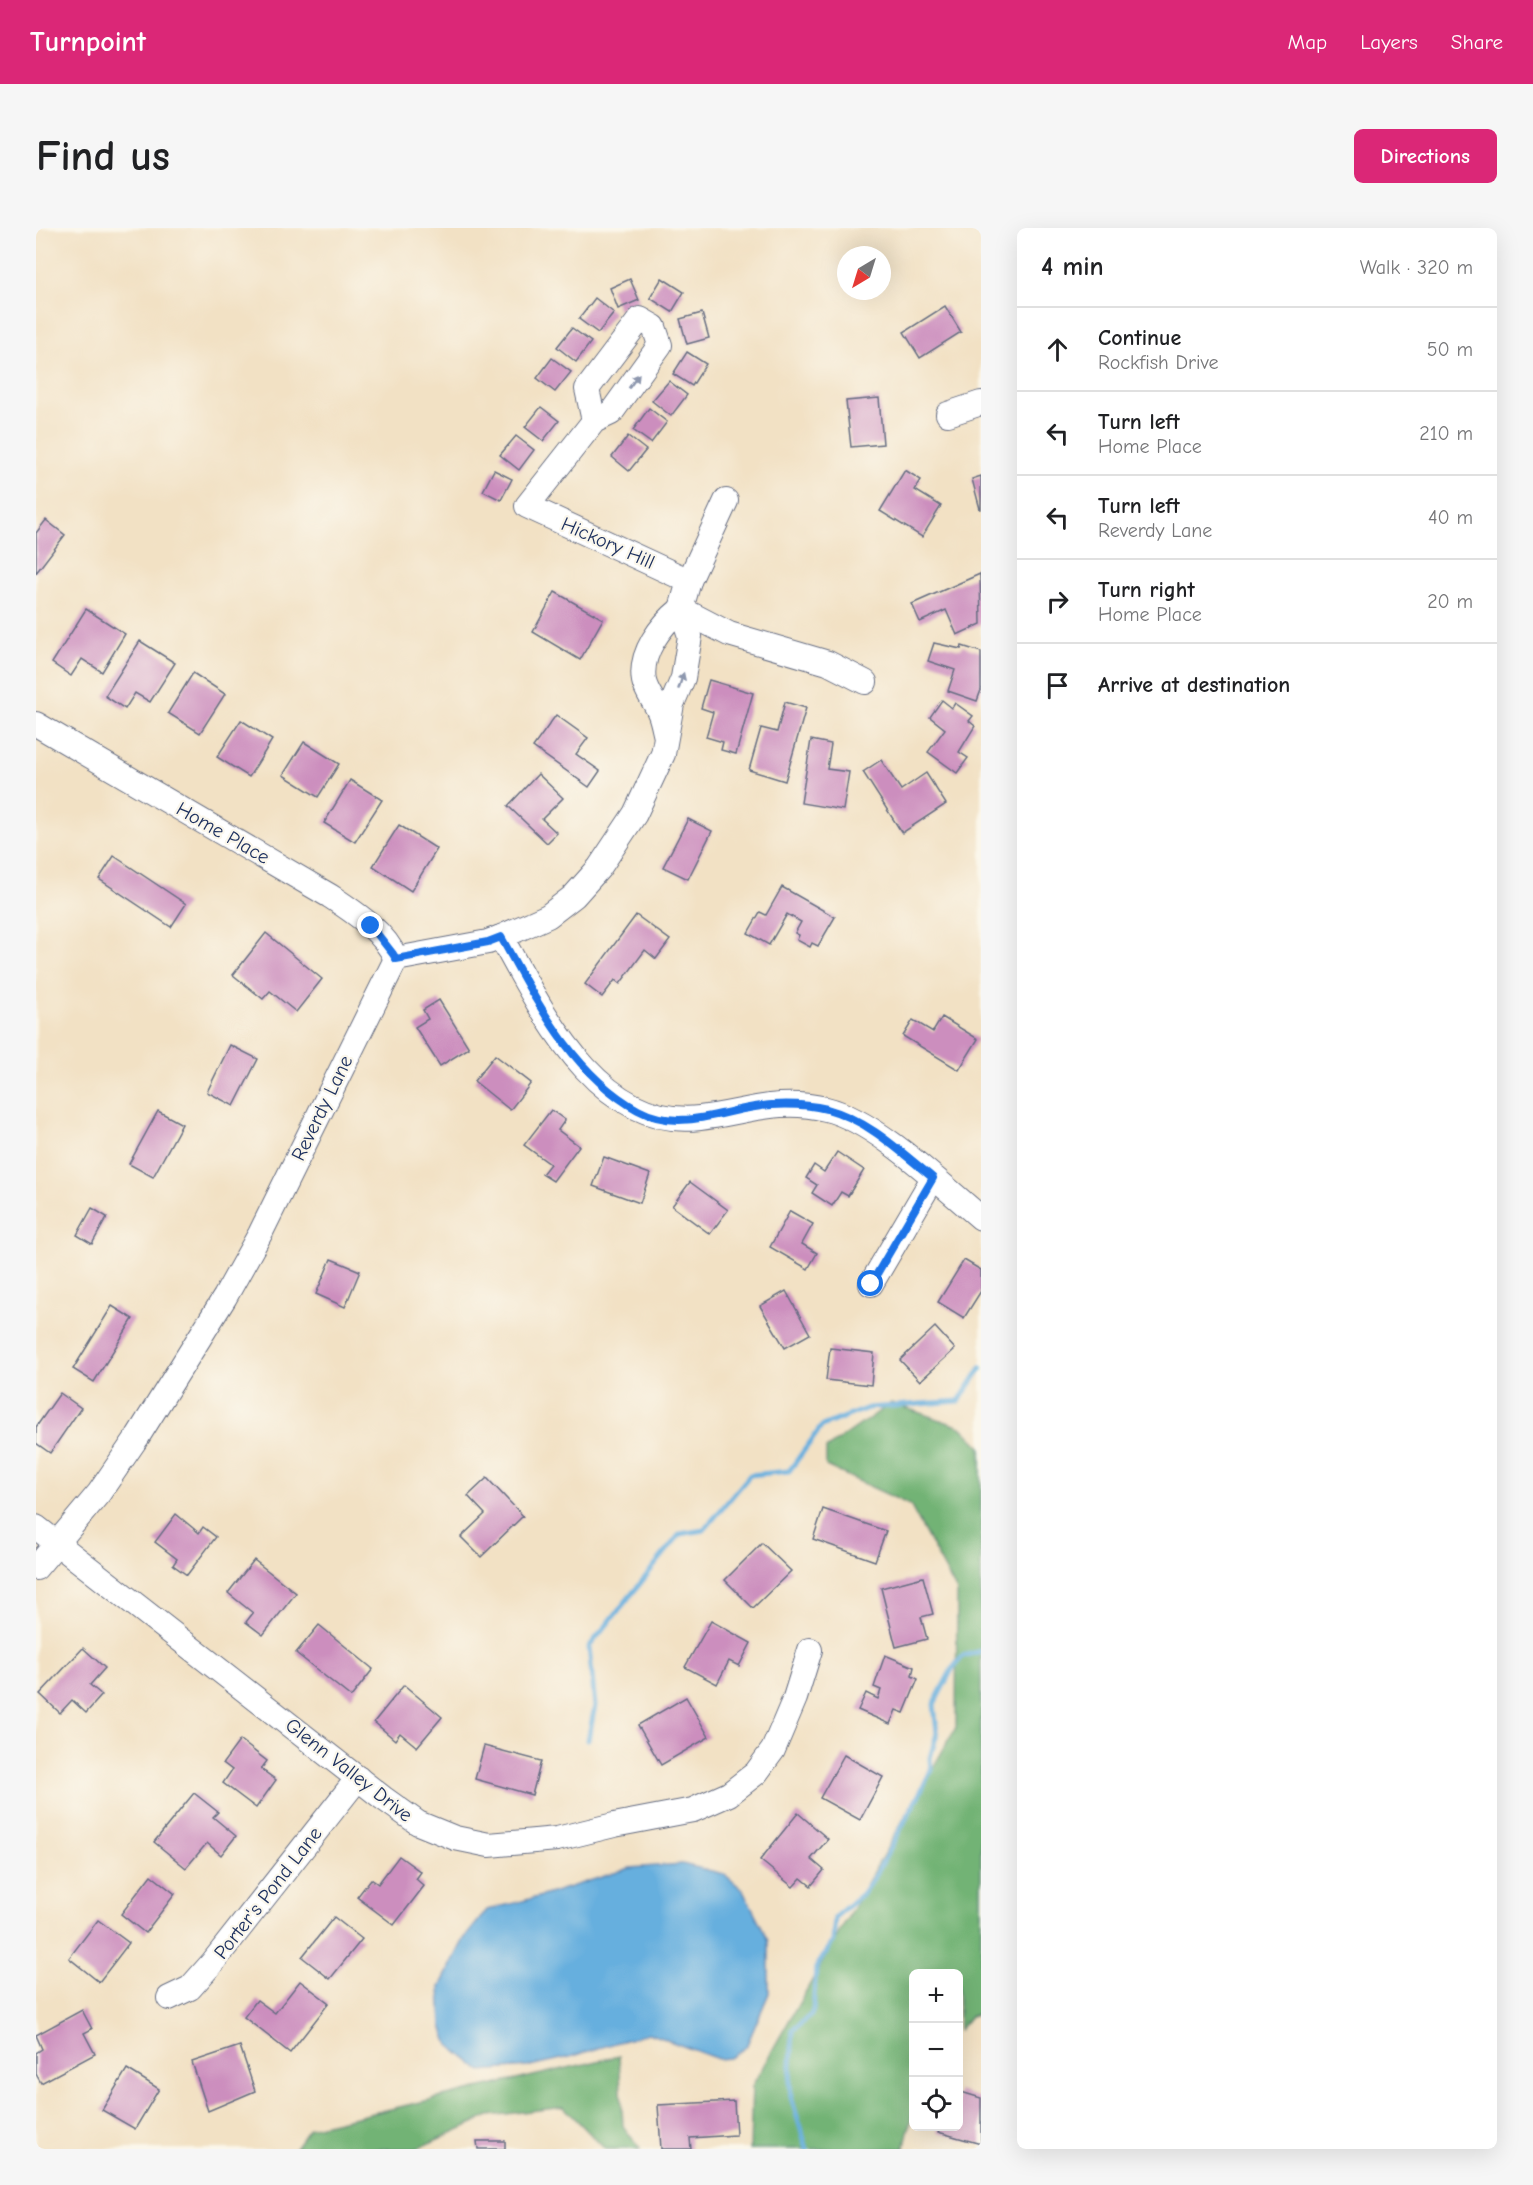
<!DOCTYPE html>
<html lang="en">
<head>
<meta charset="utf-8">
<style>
  :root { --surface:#fff; --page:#f6f6f6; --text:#202124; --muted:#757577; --line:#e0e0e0; --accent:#db2777 }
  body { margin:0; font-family:"Comic Neue",sans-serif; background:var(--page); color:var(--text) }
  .controls { position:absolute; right:18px; bottom:18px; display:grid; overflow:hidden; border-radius:9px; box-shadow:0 6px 24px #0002 }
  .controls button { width:54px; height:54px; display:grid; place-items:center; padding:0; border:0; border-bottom:2px solid var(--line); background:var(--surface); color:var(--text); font:30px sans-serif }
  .compass { position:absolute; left:801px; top:18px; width:54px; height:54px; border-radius:50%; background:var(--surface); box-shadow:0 6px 24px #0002; rotate:218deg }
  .stop { position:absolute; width:18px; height:18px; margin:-14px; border:4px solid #1a73e8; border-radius:50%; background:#fff }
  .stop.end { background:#1a73e8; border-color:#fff; box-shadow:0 2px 6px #0008 }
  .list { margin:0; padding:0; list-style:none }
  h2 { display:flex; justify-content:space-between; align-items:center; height:78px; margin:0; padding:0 24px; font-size:26px }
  h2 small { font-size:20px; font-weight:400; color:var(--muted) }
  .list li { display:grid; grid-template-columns:39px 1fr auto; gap:18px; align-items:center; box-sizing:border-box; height:84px; padding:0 24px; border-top:2px solid var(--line) }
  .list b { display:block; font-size:22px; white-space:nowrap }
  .list p { margin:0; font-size:20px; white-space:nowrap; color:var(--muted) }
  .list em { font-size:20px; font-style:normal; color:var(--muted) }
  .icon { flex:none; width:33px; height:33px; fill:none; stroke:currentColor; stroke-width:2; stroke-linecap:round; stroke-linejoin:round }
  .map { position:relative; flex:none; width:945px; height:1921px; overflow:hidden; border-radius:9px }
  header { display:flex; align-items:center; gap:36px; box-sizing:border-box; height:84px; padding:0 30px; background:var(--accent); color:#fff }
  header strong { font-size:28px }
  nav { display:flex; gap:33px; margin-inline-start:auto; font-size:21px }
  .intro { display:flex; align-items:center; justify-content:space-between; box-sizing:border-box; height:144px; padding:0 36px }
  h1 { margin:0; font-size:42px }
  .button { padding:15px 27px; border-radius:9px; background:var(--accent); color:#fff; font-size:21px; font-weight:700 }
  main { display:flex; gap:36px; padding:0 36px }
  aside { flex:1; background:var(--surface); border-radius:9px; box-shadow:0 6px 24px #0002 }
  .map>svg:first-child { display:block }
  .forest { fill:#72b375; stroke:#46716a; stroke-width:1.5 }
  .water { fill:#66afde; stroke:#406f9e; stroke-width:1.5 }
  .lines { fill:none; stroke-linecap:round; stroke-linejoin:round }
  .stream { stroke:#66afde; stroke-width:5 }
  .building { fill:#cc8ebe }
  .minor-casing { stroke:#666d82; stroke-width:26 }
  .minor { stroke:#fff; stroke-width:24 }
  .oneway { fill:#8d97ae }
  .route { stroke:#1a73e8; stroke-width:8 }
  .labels { text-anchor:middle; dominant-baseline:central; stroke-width:4.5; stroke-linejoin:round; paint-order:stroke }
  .street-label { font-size:20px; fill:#1b2f5e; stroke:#fbf7ec }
</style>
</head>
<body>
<header>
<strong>Turnpoint</strong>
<nav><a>Map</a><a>Layers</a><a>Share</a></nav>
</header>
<div class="intro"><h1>Find us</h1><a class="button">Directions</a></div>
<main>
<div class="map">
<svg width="945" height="1921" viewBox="0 0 945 1921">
  <rect width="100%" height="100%" fill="#fbf7ec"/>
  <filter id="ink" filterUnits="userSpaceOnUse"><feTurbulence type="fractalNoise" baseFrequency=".0167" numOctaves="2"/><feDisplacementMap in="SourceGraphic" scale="12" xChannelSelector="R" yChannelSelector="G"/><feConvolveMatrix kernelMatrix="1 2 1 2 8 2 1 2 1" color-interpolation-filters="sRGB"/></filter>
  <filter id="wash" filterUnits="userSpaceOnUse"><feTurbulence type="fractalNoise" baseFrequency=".008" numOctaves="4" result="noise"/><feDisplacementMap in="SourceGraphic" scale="24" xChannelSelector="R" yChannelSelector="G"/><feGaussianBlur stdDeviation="1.35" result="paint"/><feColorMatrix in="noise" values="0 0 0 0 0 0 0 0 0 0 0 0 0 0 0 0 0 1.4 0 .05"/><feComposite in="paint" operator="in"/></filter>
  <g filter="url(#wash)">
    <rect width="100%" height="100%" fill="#f2e1c4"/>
    <g class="forest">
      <polygon points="855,1175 925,1199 945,1219 945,1785 934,1788 923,1802 922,1746 878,1746 878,1879 868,1921 714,1921 716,1858 920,1499 921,1364 874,1277 790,1238 790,1221"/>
      <polygon points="583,1828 587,1898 604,1921 569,1921 528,1879 453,1888 380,1921 258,1921 273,1900"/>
    </g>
    <polygon class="water" points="646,1636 688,1646 707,1662 733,1713 733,1765 710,1819 694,1830 682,1831 612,1805 534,1829 491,1839 445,1843 413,1817 406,1798 404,1759 428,1711 451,1682 506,1668 594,1640"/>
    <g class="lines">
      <g class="stream">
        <polyline points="552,1512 559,1478 553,1419 644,1306 668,1302 714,1247 753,1243 786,1198 832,1180 923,1173 945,1140"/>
        <polyline points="771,1921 755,1869 754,1855 757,1802 775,1787 777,1782 780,1740 797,1714 799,1689 826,1666 839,1648 885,1563 895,1542 894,1530 901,1505 898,1476 916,1441 927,1428 945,1423"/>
      </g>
    </g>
    <g id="blocks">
      <g class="building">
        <polygon points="626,50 648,64 636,84 614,70"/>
        <polygon points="594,51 603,72 582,81 574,60"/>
        <polygon points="559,70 578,85 562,105 543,91"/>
        <polygon points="909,78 925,104 884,130 868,104"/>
        <polygon points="666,85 673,110 651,116 644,91"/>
        <polygon points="536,100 555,114 540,134 521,119"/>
        <polygon points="651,124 670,136 656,158 637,146"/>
        <polygon points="516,130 535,144 519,164 501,150"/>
        <polygon points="633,153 651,167 635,188 616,173"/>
        <polygon points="843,170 847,216 815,219 810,173"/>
        <polygon points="505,179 523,193 507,213 489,199"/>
        <polygon points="613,180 631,194 615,215 597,202"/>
        <polygon points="480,208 498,222 483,242 464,227"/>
        <polygon points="592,208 610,222 593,243 576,229"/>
        <polygon points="458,242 476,251 465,272 447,263"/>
        <polygon points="869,242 885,252 879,262 905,278 886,309 844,283"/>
        <polygon points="945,248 945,281 944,281 936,251"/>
        <polygon points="10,292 29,307 0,345 0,305"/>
        <polygon points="944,346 945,396 921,407 910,382 884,394 876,376"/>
        <polygon points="519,364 567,391 544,432 497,404"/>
        <polygon points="50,381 89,406 66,444 46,431 35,448 16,435"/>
        <polygon points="104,413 139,435 114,474 99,465 89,481 69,468"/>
        <polygon points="898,415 925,421 926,418 945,424 945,462 941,473 912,463 919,442 892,433"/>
        <polygon points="157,445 189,466 164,505 132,485"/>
        <polygon points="673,452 717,465 700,526 685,522 687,514 670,509 677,484 665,480"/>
        <polygon points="906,472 916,480 919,475 937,488 933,493 939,498 923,524 932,530 921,545 892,524 909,501 894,489"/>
        <polygon points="749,474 770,480 749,553 713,542 725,500 741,504"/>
        <polygon points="520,487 552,510 540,526 564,543 553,559 497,519"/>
        <polygon points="205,492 236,512 213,549 181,529"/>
        <polygon points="775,512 795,516 791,541 813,544 807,582 765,575"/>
        <polygon points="268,514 303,536 282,569 247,547"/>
        <polygon points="845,532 865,562 890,545 910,576 866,605 827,544"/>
        <polygon points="502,546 527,570 506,591 521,605 511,615 472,578"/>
        <polygon points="314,552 346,572 319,614 288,595"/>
        <polygon points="652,591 676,603 652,651 627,639"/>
        <polygon points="363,597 401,621 375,663 337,638"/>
        <polygon points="78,628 150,676 135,699 63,651"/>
        <polygon points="746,659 799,689 782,718 776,715 774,719 761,712 763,707 759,705 765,694 751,686 733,717 712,705 724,684 730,687"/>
        <polygon points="600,687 634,712 620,731 609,722 584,756 579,752 566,769 549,756"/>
        <polygon points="230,705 286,751 260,784 234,763 227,771 197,747"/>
        <polygon points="403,772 433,820 404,838 379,799 392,791 387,782"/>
        <polygon points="906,789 942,811 923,842 867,808 877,792 897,804"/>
        <polygon points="194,817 222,831 198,878 171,864"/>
        <polygon points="459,827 495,855 474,882 438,853"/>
        <polygon points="515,882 529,892 522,902 543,918 517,953 506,946 514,936 488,917"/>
        <polygon points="122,883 146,896 117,949 93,936"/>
        <polygon points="801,924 828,942 812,968 805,964 796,978 776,965 781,957 770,950 778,937 788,944"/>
        <polygon points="568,929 614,946 604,975 557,958"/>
        <polygon points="654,954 692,982 674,1006 636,978"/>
        <polygon points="56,980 71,989 56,1016 41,1007"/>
        <polygon points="754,983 777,996 766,1016 781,1025 772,1041 734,1019"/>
        <polygon points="295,1031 324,1043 309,1079 280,1066"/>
        <polygon points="928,1032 945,1042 945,1063 928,1090 902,1074"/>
        <polygon points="750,1063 774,1106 749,1120 724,1078"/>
        <polygon points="76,1078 97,1091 58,1154 37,1141"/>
        <polygon points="899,1099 919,1121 884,1153 864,1132"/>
        <polygon points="794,1120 838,1125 835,1157 790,1152"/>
        <polygon points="24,1165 45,1180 14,1225 0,1215 0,1199"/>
        <polygon points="451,1250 487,1288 445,1329 425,1309 449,1286 432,1268"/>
        <polygon points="787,1281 850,1303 839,1333 777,1311"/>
        <polygon points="140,1286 163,1305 167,1299 180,1309 151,1347 137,1337 141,1331 119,1314"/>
        <polygon points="726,1315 755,1343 717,1380 689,1352"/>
        <polygon points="218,1332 260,1365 227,1407 210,1394 217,1385 192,1365"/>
        <polygon points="887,1349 897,1386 885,1389 891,1411 860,1419 845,1360"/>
        <polygon points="675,1393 715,1415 703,1438 693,1433 681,1456 649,1439"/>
        <polygon points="283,1397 337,1441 315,1469 260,1425"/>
        <polygon points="47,1420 69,1440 54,1457 66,1467 50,1485 36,1472 24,1485 4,1466"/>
        <polygon points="849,1427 878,1439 876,1448 882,1451 868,1485 860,1482 854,1496 822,1482 830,1465 842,1471 845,1462 838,1459"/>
        <polygon points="368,1457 406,1489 381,1519 364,1505 359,1512 338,1494"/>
        <polygon points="650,1469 673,1509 625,1537 602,1497"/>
        <polygon points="204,1512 231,1533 225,1541 240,1552 220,1580 187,1555 196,1542 187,1535"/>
        <polygon points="448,1518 505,1533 496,1567 439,1551"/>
        <polygon points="808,1527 847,1549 824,1592 784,1570"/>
        <polygon points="158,1565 182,1584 177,1589 200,1608 185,1627 171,1615 150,1640 118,1614"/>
        <polygon points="762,1585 792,1611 775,1631 788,1642 775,1658 765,1650 757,1659 724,1632"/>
        <polygon points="363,1628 385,1644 380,1651 388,1658 358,1697 321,1669 335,1651 342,1656"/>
        <polygon points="115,1647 139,1666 109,1705 85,1686"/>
        <polygon points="298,1689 326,1711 294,1751 266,1729"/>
        <polygon points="62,1692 93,1715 63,1754 33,1730"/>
        <polygon points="264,1753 293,1775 254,1825 208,1789 221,1772 239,1785"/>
        <polygon points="46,1782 56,1801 48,1805 59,1826 5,1855 0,1846 0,1825 6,1821 0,1807"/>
        <polygon points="204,1818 219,1863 172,1883 156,1834"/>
        <polygon points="91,1841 123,1861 99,1901 66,1882"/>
        <polygon points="922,1863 945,1870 945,1916 902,1904 904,1898 922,1898"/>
        <polygon points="698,1873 700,1907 654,1910 655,1921 625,1921 622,1877"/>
        <polygon points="441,1913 469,1913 469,1921 442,1921"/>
      </g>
    </g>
  </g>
  <g filter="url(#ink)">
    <use href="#blocks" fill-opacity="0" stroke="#666d82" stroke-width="1.5"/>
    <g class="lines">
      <defs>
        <g id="minor">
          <polyline points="912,186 945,175"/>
          <polyline points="558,193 551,161 604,91 618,99 624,117 575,185 558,193 491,278 653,353"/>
          <polyline points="690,273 653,353 645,381 693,406 792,435 829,454"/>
          <path d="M0 496 294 668C318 684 349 704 360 731"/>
          <path d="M465 709C506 783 562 902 664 890 709 885 742 869 790 881 840 893 904 956 945 990"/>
          <polyline points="835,1056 897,950"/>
          <polyline points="0,1299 347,1570 382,1595 419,1610 453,1617 521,1611 578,1597 657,1582 693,1566 720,1545 737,1522 759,1470 774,1422"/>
          <path d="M0 1340 63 1265 102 1208 189 1069 224 1006 360 731 452 714 465 709 512 688 538 668 563 640 599 586 627 526 636 476 647 450 654 408 645 381C625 397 603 425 608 453 610 464 620 475 624 486 627 494 628 502 630 509"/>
          <polyline points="133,1770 154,1760 177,1734 322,1550"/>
        </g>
      </defs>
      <use href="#minor" class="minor-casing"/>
      <use href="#minor" class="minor"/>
    </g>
    <defs><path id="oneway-solid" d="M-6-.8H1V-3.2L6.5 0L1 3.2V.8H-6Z" transform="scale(1.5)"/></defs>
    <g class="oneway">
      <use href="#oneway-solid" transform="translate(598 153) rotate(-54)"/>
      <use href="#oneway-solid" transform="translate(645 453) rotate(-72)"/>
    </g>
  </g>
  <g class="lines" filter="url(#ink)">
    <path class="route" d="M335 698 357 726 360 731 452 714 465 709C500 772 536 846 602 882 646 906 692 879 736 877 754 876 774 877 791 881 832 892 865 924 897 950L835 1056"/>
  </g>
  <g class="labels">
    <g class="street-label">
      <text transform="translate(572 315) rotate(24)">Hickory Hill</text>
      <text transform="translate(187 605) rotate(30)">Home Place</text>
      <text transform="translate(286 880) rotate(-64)">Reverdy Lane</text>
      <text transform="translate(313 1542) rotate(38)">Glenn Valley Drive</text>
      <text transform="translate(232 1665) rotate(-52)">Porter's Pond Lane</text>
    </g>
  </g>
</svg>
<div class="controls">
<button>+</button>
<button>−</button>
<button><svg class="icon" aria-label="locate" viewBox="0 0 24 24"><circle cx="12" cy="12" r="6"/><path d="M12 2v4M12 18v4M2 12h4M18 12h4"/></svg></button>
</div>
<svg class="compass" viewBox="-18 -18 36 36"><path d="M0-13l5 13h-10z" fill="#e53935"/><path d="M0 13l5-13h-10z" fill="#757577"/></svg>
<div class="stop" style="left:835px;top:1056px"></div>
<div class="stop end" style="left:335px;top:698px"></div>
</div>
<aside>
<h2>4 min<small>Walk · 320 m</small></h2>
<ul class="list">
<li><svg class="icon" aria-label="ahead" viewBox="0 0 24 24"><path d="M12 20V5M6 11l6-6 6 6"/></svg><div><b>Continue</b><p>Rockfish Drive</p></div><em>50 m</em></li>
<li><svg class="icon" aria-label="left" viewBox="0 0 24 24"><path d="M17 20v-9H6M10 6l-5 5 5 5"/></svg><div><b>Turn left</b><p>Home Place</p></div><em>210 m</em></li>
<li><svg class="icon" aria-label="left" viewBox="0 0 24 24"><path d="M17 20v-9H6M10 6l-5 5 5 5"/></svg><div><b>Turn left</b><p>Reverdy Lane</p></div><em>40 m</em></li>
<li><svg class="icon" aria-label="right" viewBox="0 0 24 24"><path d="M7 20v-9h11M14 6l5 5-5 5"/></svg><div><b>Turn right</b><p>Home Place</p></div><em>20 m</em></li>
<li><svg class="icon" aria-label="arrive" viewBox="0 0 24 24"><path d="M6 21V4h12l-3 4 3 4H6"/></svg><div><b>Arrive at destination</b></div></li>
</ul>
</aside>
</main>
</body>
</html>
